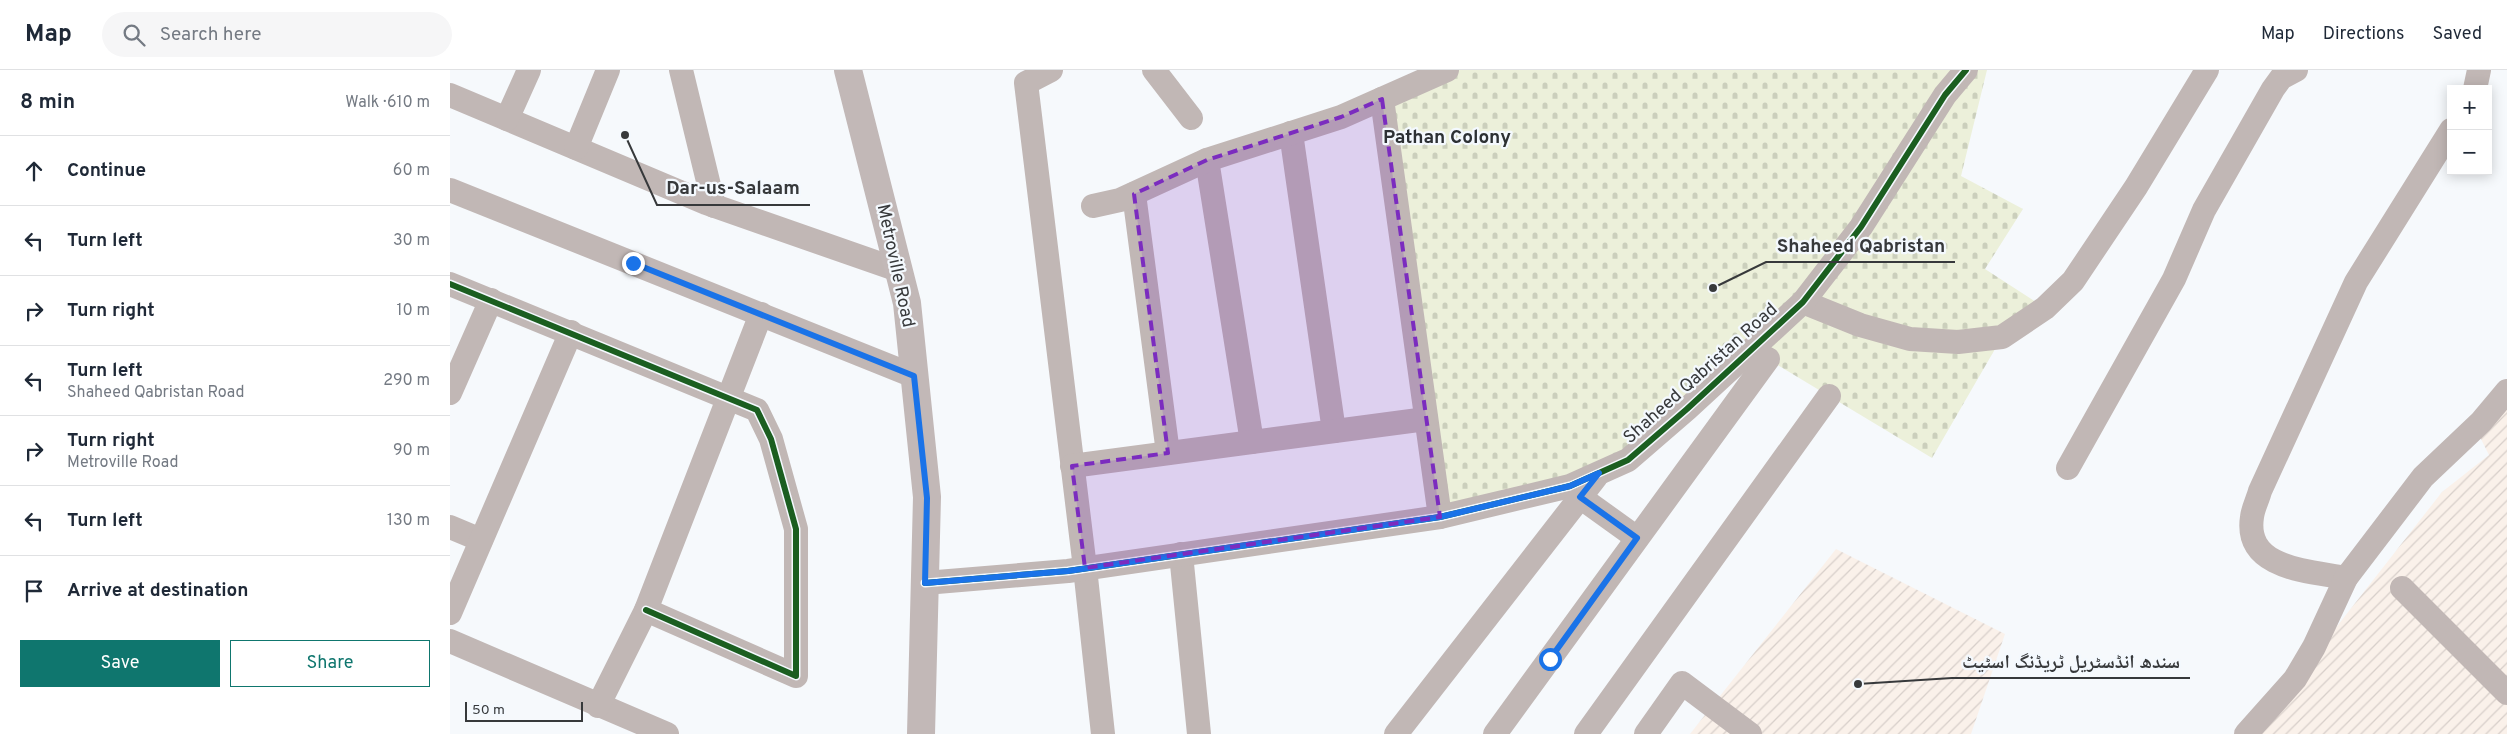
<!DOCTYPE html>
<html lang="en">
<head>
<meta charset="utf-8">
<style>
  :root { --surface:#fff; --page:#f6f6f7; --text:#1f2937; --muted:#747a83; --line:#e0e1e3; --accent:#0f766e }
  body { margin:0; font-family:Overpass,"Noto Naskh Arabic",sans-serif; background:var(--page); color:var(--text) }
  .controls { position:absolute; right:15px; top:15px; display:grid; overflow:hidden; border-radius:0px; box-shadow:0 2px 12px #0003 }
  .controls button { width:45px; height:45px; display:grid; place-items:center; padding:0; border:0; border-bottom:1px solid var(--line); background:var(--surface); color:var(--text); font:25px sans-serif }
  .scale { position:absolute; left:15px; bottom:12px; width:118px; box-sizing:border-box; padding-left:5px; border:2px solid #37393b; border-top:0; font-size:14px; line-height:18px; white-space:nowrap; color:#37393b; -webkit-text-stroke:4px #f4f9fe; paint-order:stroke }
  .stop { position:absolute; width:15px; height:15px; margin:-11px; border:4px solid #1a73e8; border-radius:50%; background:#fff }
  .stop.end { background:#1a73e8; border-color:#fff; box-shadow:0 1px 5px #0008 }
  .list { margin:0; padding:0; list-style:none }
  h2 { display:flex; justify-content:space-between; align-items:center; height:65px; margin:0; padding:0 20px; font-size:21px }
  h2 small { font-size:16px; font-weight:400; color:var(--muted) }
  .list li { display:grid; grid-template-columns:32px 1fr auto; gap:15px; align-items:center; box-sizing:border-box; height:70px; padding:0 20px; border-top:1px solid var(--line) }
  .list b { display:block; font-size:19px; white-space:nowrap }
  .list p { margin:0; font-size:16px; white-space:nowrap; color:var(--muted) }
  .list em { font-size:16px; font-style:normal; color:var(--muted) }
  .actions { display:flex; gap:10px; padding:15px 20px }
  .actions a { flex:1; padding:11px 0; border:1px solid var(--accent); border-radius:0px; text-align:center; font-size:18px; color:var(--accent) }
  .actions .main { background:var(--accent); color:#fff }
  .icon { flex:none; width:28px; height:28px; fill:none; stroke:currentColor; stroke-width:2; stroke-linecap:round; stroke-linejoin:round }
  .map { position:relative; flex:none; width:2057px; height:664px; overflow:hidden }
  header { display:flex; align-items:center; gap:30px; box-sizing:border-box; height:70px; padding:0 25px; background:var(--surface); border-bottom:1px solid var(--line) }
  header strong { font-size:24px }
  nav { display:flex; gap:28px; margin-inline-start:auto; font-size:18px }
  .search { width:350px; height:45px; background:var(--page); display:flex; align-items:center; gap:12px; box-sizing:border-box; padding:0 18px; border-radius:28px; color:var(--muted); font-size:19px }
  main { display:flex }
  aside { flex:1; background:var(--surface) }
  .map>svg:first-child { display:block }
  .industrial { fill:url(#industrial-furrows) }
  .cemetery { fill:url(#cemetery-stones) }
  .lines { fill:none; stroke-linecap:round; stroke-linejoin:round }
  .minor { stroke:#c1b7b5; stroke-width:24 }
  .major { stroke:#c2b8b7; stroke-width:28 }
  .cycleway-casing { stroke:#f4f9fe; stroke-width:9 }
  .cycleway { stroke:#1b5e20; stroke-width:6 }
  .route { stroke:#1a73e8; stroke-width:6 }
  .marked { fill:#7b2cbf; fill-opacity:0.2; stroke:#7b2cbf; stroke-width:4; stroke-dasharray:10 6; stroke-linejoin:round }
  .labels { text-anchor:middle; dominant-baseline:central; stroke-width:4.5; stroke-linejoin:round; paint-order:stroke }
  .street-label { font-size:18px; fill:#37393b; stroke:#f4f9fe }
  .neighbourhood-label { font-size:19px; font-weight:bold; fill:#2d3134; stroke:#f4f9fe }
  .leader { fill:none; stroke:#37393b; stroke-width:2 }
  .callout-dot { fill:#37393b; stroke:#f4f9fe; stroke-width:2 }
  .callout-label { font-size:19px; text-anchor:middle; font-weight:bold; fill:#37393b; stroke:#f4f9fe; stroke-width:4.5; stroke-linejoin:round; paint-order:stroke }
</style>
</head>
<body>
<header>
<strong>Map</strong>
<div class="search"><svg class="icon" aria-label="search" viewBox="0 0 24 24"><circle cx="10" cy="10" r="6"/><path d="M15 15l6 6"/></svg>Search here</div>
<nav><a>Map</a><a>Directions</a><a>Saved</a></nav>
</header>
<main>
<aside>
<h2>8 min<small>Walk · 610 m</small></h2>
<ul class="list">
<li><svg class="icon" aria-label="ahead" viewBox="0 0 24 24"><path d="M12 20V5M6 11l6-6 6 6"/></svg><div><b>Continue</b></div><em>60 m</em></li>
<li><svg class="icon" aria-label="left" viewBox="0 0 24 24"><path d="M17 20v-9H6M10 6l-5 5 5 5"/></svg><div><b>Turn left</b></div><em>30 m</em></li>
<li><svg class="icon" aria-label="right" viewBox="0 0 24 24"><path d="M7 20v-9h11M14 6l5 5-5 5"/></svg><div><b>Turn right</b></div><em>10 m</em></li>
<li><svg class="icon" aria-label="left" viewBox="0 0 24 24"><path d="M17 20v-9H6M10 6l-5 5 5 5"/></svg><div><b>Turn left</b><p>Shaheed Qabristan Road</p></div><em>290 m</em></li>
<li><svg class="icon" aria-label="right" viewBox="0 0 24 24"><path d="M7 20v-9h11M14 6l5 5-5 5"/></svg><div><b>Turn right</b><p>Metroville Road</p></div><em>90 m</em></li>
<li><svg class="icon" aria-label="left" viewBox="0 0 24 24"><path d="M17 20v-9H6M10 6l-5 5 5 5"/></svg><div><b>Turn left</b></div><em>130 m</em></li>
<li><svg class="icon" aria-label="arrive" viewBox="0 0 24 24"><path d="M6 21V4h12l-3 4 3 4H6"/></svg><div><b>Arrive at destination</b></div></li>
</ul>
<div class="actions"><a class="main">Save</a><a>Share</a></div>
</aside>
<div class="map">
<svg width="2057" height="664" viewBox="0 0 2057 664">
  <defs>
    <pattern id="industrial-furrows" width="10" height="10" patternUnits="userSpaceOnUse" patternTransform="scale(1.25)"><rect width="10" height="10" fill="#faf1ea"/><path d="M-1 1l2-2M0 10L10 0M9 11l2-2" fill="none" stroke="#d7cfca"/></pattern>
    <pattern id="cemetery-stones" width="16" height="16" patternUnits="userSpaceOnUse" patternTransform="scale(1.25)"><rect width="16" height="16" fill="#ecf0da"/><path d="M2 7V4a2 2 0 0 1 4 0v3zM10 15v-3a2 2 0 0 1 4 0v3z" fill="#cbcfbc"/></pattern>
  </defs>
  <rect width="100%" height="100%" fill="#f6f9fc"/>
  <g class="industrial">
    <polygon points="2057,321 2057,664 1808,664 1806,660 1992,422 2039,385 2028,363"/>
    <polygon points="1386,479 1555,564 1521,664 1240,664"/>
  </g>
  <polygon class="cemetery" points="997,0 1537,0 1511,106 1573,139 1535,199 1595,238 1552,267 1482,388 1301,279 1178,390 995,445 932,29"/>
  <g class="lines">
    <g class="minor">
      <polyline points="231,0 264,136"/>
      <polyline points="601,0 576,13 635,498 653,664"/>
      <polyline points="704,0 741,48"/>
      <polyline points="2025,19 2029,0"/>
      <polyline points="0,25 256,133 448,200"/>
      <polyline points="932,29 990,447"/>
      <polyline points="57,49 79,0"/>
      <polyline points="841,63 884,361"/>
      <polyline points="126,78 158,0"/>
      <polyline points="757,90 802,372"/>
      <polyline points="0,120 464,306"/>
      <polyline points="684,124 718,383"/>
      <polyline points="643,136 670,130 757,90 891,47 997,0"/>
      <polyline points="0,214 307,340 321,369 346,459 346,606 196,540"/>
      <polyline points="1353,232 1410,255 1460,269 1508,272 1552,267 1595,238 1623,211 1686,117 1757,0"/>
      <polyline points="0,323 41,230"/>
      <polyline points="622,396 976,349"/>
      <polyline points="1618,398 1724,209 1754,140 1823,19 1831,8 1846,0"/>
      <polyline points="1130,427 1187,468"/>
      <polyline points="0,457 31,470"/>
      <polyline points="731,484 749,664"/>
      <path d="M1896 508C1861 501 1794 500 1802 447 1803 438 1808 429 1810 421L1906 212 2001 60"/>
      <polyline points="475,513 618,501 990,447 1120,416 1178,390 1237,339 1353,232 1411,157 1495,25 1516,0"/>
      <polyline points="1952,518 2057,623"/>
      <polyline points="0,543 121,262"/>
      <polyline points="0,571 217,664"/>
      <polyline points="148,636 196,540 311,244"/>
      <polyline points="946,664 1146,407"/>
      <polyline points="1045,664 1318,289 1301,280"/>
      <polyline points="1136,664 1379,326"/>
      <polyline points="1196,664 1232,613 1300,664"/>
      <polyline points="1796,664 1845,609 1864,577 1896,508 1973,407 2031,352 2057,321"/>
    </g>
    <polyline class="major" points="398,0 457,233 477,427 471,664"/>
    <defs>
      <g id="cycleway">
        <polyline points="0,214 307,340 321,369 346,459 346,606 196,540"/>
        <polyline points="475,513 618,501 990,447 1120,416 1178,390 1237,339 1353,232 1411,157 1495,25 1516,0"/>
      </g>
    </defs>
    <use href="#cycleway" class="cycleway-casing"/>
    <use href="#cycleway" class="cycleway"/>
  </g>
  <g class="lines">
    <polyline class="route" points="183,193 464,306 477,428 475,513 618,501 990,447 1120,416 1149,403 1130,427 1187,468 1100,589"/>
  </g>
  <path class="marked" d="M932 29 990 447 635 498 622 396 718 383 684 124 757 90 891 47Z"/>
  <g class="labels">
    <g class="street-label">
      <text transform="translate(445 196) rotate(78)">Metroville Road</text>
      <text transform="translate(1251 304) rotate(-42)">Shaheed Qabristan Road</text>
    </g>
    <g class="neighbourhood-label">
      <text x="997" y="68">Pathan Colony</text>
    </g>
  </g>
  <path class="leader" d="M175 65L207 135H360M1263 218L1316 192H1505M1408 614L1502 608H1740"/>
  <g class="callout-dot">
    <circle cx="175" cy="65" r="5"/>
    <circle cx="1263" cy="218" r="5"/>
    <circle cx="1408" cy="614" r="5"/>
  </g>
  <g class="callout-label">
    <text x="283" y="124">Dar-us-Salaam</text>
    <text x="1411" y="182">Shaheed Qabristan</text>
    <text x="1621" y="598">سندھ انڈسٹریل ٹریڈنگ اسٹیٹ</text>
  </g>
</svg>
<div class="controls">
<button>+</button>
<button>−</button>
</div>
<div class="scale">50 m</div>
<div class="stop" style="left:1100px;top:589px"></div>
<div class="stop end" style="left:183px;top:193px"></div>
</div>
</main>
</body>
</html>
